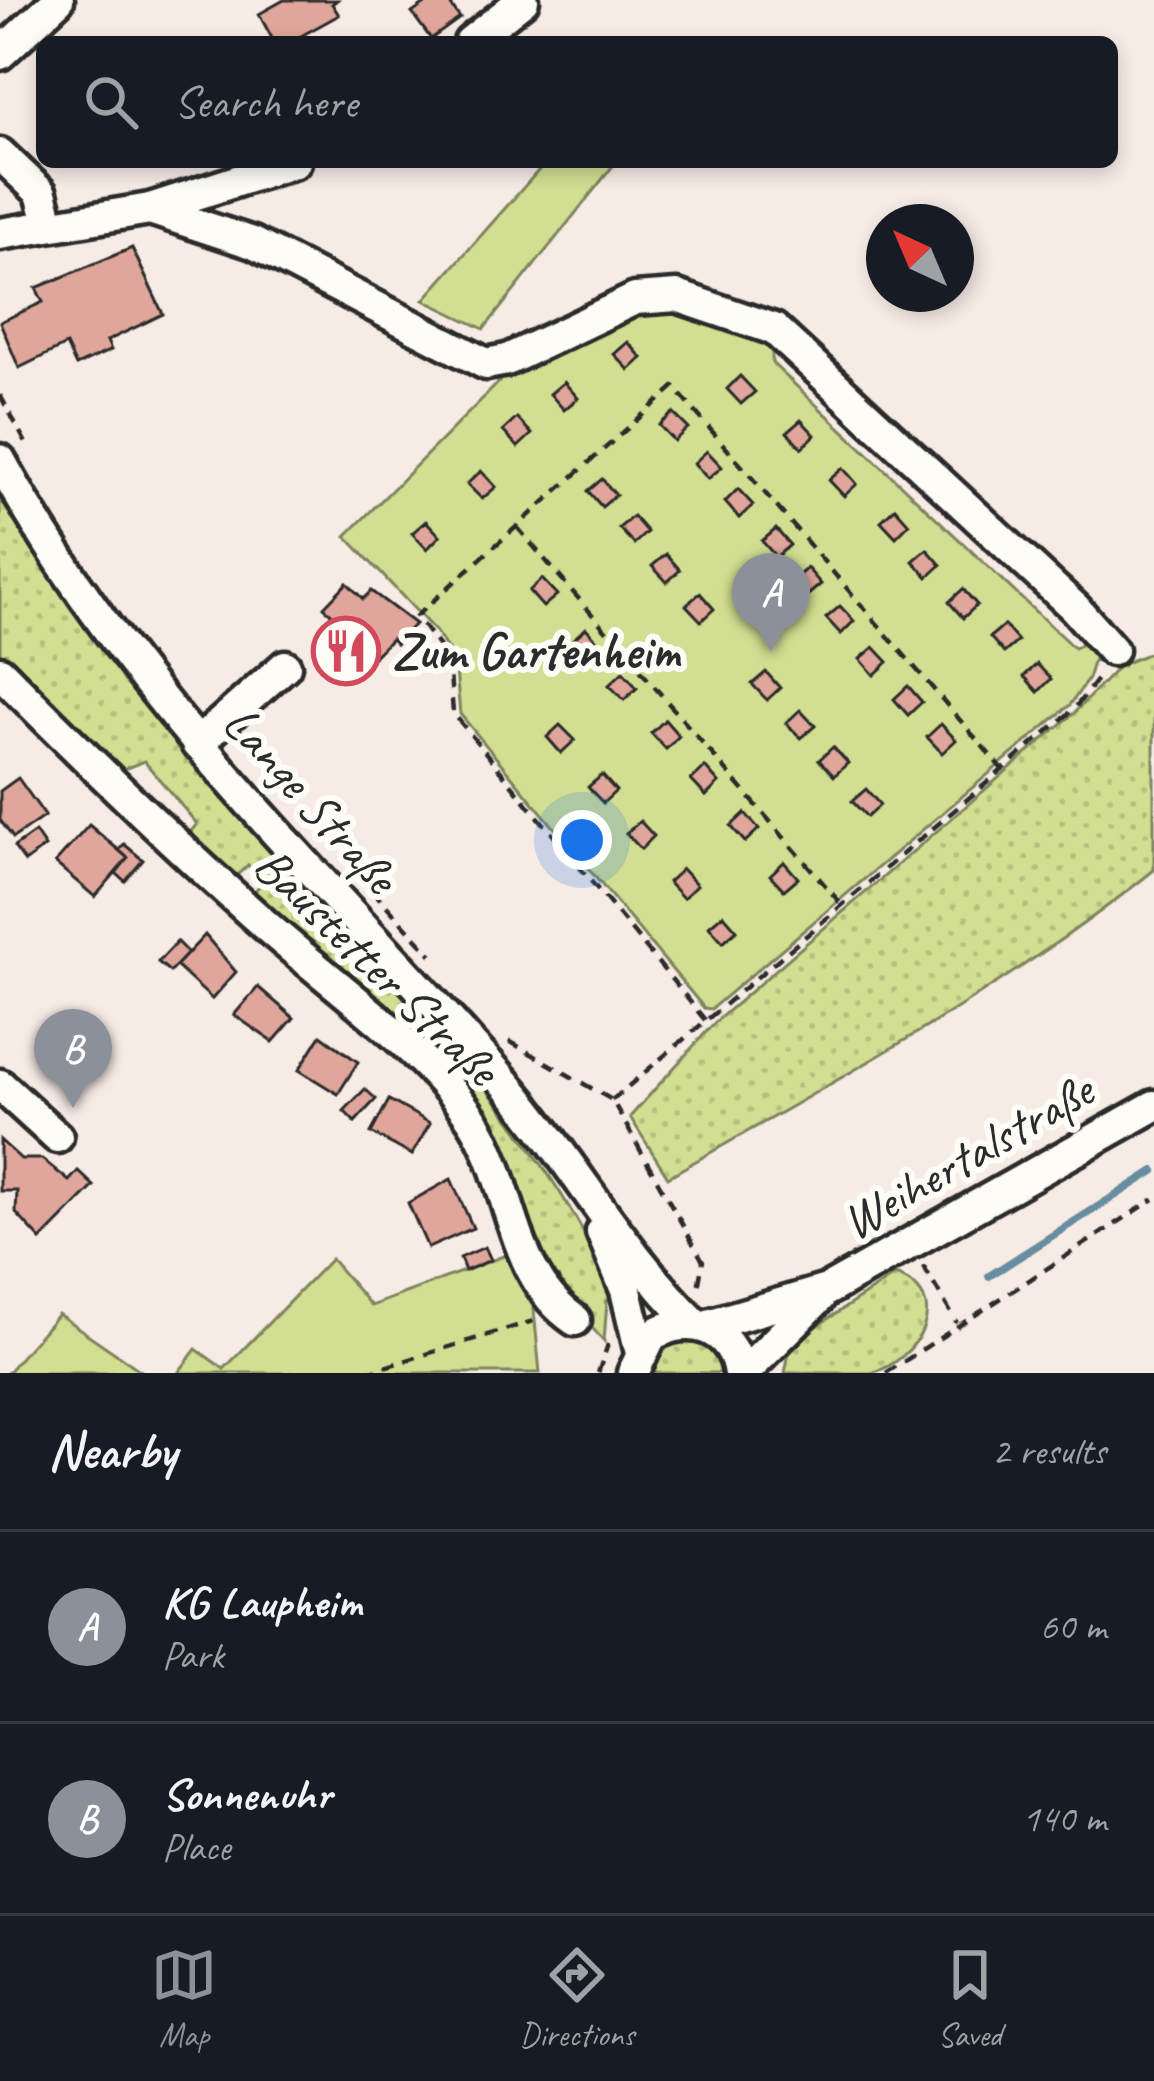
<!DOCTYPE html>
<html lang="en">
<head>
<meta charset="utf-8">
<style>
  :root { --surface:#171b24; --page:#20242c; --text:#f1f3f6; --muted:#9ea1a6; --line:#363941; --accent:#8c9099 }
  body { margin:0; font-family:Caveat,sans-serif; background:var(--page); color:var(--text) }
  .compass { position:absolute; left:866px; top:204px; width:108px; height:108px; border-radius:50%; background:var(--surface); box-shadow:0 6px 18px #0003; rotate:316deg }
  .you { position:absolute; left:582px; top:840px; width:42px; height:42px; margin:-30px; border:9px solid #fff; border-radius:50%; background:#1a73e8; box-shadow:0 0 0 18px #1a73e833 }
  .badge { display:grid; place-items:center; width:78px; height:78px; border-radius:50%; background:var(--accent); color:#fff; font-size:39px; font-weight:700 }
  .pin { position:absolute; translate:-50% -99px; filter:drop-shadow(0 3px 6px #0008) }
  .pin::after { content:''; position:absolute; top:63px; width:42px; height:36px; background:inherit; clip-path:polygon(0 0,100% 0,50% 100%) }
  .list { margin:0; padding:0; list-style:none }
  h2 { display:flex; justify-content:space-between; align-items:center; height:156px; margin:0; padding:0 48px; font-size:51px }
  h2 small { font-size:39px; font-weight:400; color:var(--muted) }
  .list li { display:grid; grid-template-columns:78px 1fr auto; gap:36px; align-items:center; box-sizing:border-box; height:192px; padding:0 48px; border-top:3px solid var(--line) }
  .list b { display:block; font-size:45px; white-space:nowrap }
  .list p { margin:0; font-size:39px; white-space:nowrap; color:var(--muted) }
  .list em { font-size:39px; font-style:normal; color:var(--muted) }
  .icon { flex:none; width:66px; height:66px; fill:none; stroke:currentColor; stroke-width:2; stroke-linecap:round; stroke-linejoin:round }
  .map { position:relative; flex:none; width:1154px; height:1373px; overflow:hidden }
  .search { position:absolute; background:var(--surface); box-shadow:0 6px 18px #0003; left:36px; right:36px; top:36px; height:132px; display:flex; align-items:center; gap:30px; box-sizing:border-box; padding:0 42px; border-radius:18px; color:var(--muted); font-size:45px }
  .sheet { height:540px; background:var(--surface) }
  nav { display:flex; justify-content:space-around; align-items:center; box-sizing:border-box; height:168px; border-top:3px solid var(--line); background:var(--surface); font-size:33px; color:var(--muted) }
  nav a { display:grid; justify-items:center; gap:6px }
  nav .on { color:var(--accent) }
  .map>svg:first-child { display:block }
  .grass { fill:url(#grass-dots); stroke:#7e845e; stroke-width:3 }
  .garden { fill:#d2de91; stroke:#7e845e; stroke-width:3 }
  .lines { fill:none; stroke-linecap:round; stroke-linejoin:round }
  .stream { stroke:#668ea0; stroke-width:8 }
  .building { fill:#e0a69b; stroke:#2b2b2b; stroke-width:3 }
  .minor-casing { stroke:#2b2b2b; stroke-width:39 }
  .path { stroke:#2b2b2b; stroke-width:4.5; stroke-dasharray:12 9; stroke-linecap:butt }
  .minor { stroke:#fdfcf7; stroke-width:30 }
  .labels { text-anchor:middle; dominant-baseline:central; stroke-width:12; stroke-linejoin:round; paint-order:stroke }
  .poi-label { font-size:51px; font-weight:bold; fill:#2b2b2b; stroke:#fdfcf7; text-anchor:start }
  .street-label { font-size:51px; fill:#2b2b2b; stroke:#fdfcf7 }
</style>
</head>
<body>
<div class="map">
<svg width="1154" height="1373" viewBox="0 0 1154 1373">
  <defs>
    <pattern id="grass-dots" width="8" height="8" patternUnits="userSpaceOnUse" patternTransform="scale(3)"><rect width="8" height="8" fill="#d2de91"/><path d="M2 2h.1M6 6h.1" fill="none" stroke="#b4bf7d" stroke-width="1.8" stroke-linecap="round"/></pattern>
  </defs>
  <rect width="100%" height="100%" fill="#f7ebe5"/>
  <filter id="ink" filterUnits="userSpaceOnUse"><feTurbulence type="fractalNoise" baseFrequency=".00833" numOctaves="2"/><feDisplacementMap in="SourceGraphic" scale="24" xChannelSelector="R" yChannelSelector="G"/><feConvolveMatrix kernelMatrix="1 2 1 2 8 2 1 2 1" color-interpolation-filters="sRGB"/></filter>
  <g filter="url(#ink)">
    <g class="grass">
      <path d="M0 486C60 590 127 688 206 778 350 943 520 1088 614 1291L607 1301 604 1341 543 1274 493 1145 251 895 263 882 248 865 233 879 186 837 197 824 144 761 119 771 101 761 0 656Z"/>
      <path d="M1154 651V870C1005 990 833 1082 668 1177L630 1117 715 1022 1073 714 1120 665Z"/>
      <path d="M895 1275C956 1296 918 1361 871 1373 846 1373 811 1373 785 1373L791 1343Z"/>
      <path d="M693 1339 715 1352 723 1373H645C652 1348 669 1342 693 1339Z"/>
    </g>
    <g class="garden">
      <polygon points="546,162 616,162 484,329 424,300"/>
      <polygon points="674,302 772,336 772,363 1074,648 1089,641 1095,656 1088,679 1070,705 711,1009 704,1008 460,714 455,660 435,631 346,536 521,360 636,309"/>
      <polygon points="514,1252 534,1310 540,1373 178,1373 196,1349 224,1369 331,1259 371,1306"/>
      <polygon points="58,1314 144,1373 7,1373"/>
    </g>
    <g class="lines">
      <polyline class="stream" points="989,1276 1154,1171"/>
    </g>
    <g class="building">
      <polygon points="284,0 337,0 332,4 339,15 290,42 274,42 259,14"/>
      <polygon points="431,0 447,0 460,18 431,39 412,13"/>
      <polygon points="132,248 163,314 107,341 111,350 76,366 66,345 19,368 0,322 43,302 36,288"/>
      <polygon points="628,342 642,358 629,370 614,354"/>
      <polygon points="740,376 755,392 741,404 727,389"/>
      <polygon points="564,382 578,398 564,410 550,394"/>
      <polygon points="673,413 688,428 674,441 659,425"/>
      <polygon points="517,418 532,434 518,447 503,431"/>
      <polygon points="801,420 815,435 802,448 787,432"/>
      <polygon points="707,451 722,467 708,479 694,463"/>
      <polygon points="843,468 857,484 844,496 829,480"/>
      <polygon points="481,471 496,487 482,499 467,484"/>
      <polygon points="602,479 616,495 602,507 588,491"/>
      <polygon points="738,489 753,505 739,518 725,502"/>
      <polygon points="895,508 909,524 896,537 881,521"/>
      <polygon points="633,516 647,532 634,544 619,528"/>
      <polygon points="426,521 440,536 427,549 412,533"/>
      <polygon points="776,529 790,545 776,557 762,541"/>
      <polygon points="927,549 941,565 928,577 913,561"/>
      <polygon points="666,554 680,570 667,582 652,566"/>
      <polygon points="807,568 821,584 807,596 793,580"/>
      <polygon points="542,579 557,595 543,607 529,591"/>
      <polygon points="347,583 363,599 371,591 415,624 396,644 391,639 364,667 339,668 316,646 340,622 324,607"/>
      <polygon points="963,589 977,605 963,618 949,602"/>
      <polygon points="700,593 714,609 701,621 686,605"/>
      <polygon points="840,606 854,621 841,634 826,618"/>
      <polygon points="1004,625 1018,641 1004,653 990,637"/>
      <polygon points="586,628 600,644 587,656 572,640"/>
      <polygon points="874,647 888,662 874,675 860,659"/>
      <polygon points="1037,664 1051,679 1038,692 1024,676"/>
      <polygon points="623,672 637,688 624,700 609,685"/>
      <polygon points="766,672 780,688 767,700 752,684"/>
      <polygon points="908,686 922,702 908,715 894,699"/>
      <polygon points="800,710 815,726 801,738 786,723"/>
      <polygon points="665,720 679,736 666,749 651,733"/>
      <polygon points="941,724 956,740 942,753 927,737"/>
      <polygon points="560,725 575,740 561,753 547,737"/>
      <polygon points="833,747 848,763 834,776 819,760"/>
      <polygon points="705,767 719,783 706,796 691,780"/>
      <polygon points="602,775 616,791 603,803 588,787"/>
      <polygon points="18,778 45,816 13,838 0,820 0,791"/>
      <polygon points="866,789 880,805 867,817 852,801"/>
      <polygon points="745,813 759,829 745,842 731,826"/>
      <polygon points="640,821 654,836 641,849 626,833"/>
      <polygon points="89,825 128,858 95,897 55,863"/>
      <polygon points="35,832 45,847 25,862 14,847"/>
      <polygon points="124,844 143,860 125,881 116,873 128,858 119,850"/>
      <polygon points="784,862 798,878 784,890 770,875"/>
      <polygon points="682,869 697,885 683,898 668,882"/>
      <polygon points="723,914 737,930 723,942 709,926"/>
      <polygon points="205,935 236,972 212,999 176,966"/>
      <polygon points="177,942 188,953 170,972 158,962"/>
      <polygon points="258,987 294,1018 273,1042 234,1015"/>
      <polygon points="321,1035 358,1062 338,1094 299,1070"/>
      <polygon points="365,1089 376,1099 355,1122 344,1111"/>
      <polygon points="389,1100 430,1123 412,1155 371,1133"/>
      <polygon points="0,1140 21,1159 42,1159 69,1181 78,1171 94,1186 41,1240 16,1213 17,1191 0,1191"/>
      <polygon points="451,1179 473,1228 428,1248 408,1203"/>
      <polygon points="485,1247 491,1260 465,1271 460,1258"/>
    </g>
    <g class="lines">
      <defs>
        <g id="minor">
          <polyline points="470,42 523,0"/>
          <polyline points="0,54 58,0"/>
          <polyline points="0,154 41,193 49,223"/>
          <polyline points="150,209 253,243 486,364 507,360 635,299 677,296 774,329 1075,608 1112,650"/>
          <polyline points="0,234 150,209 295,162"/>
          <path d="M0 460C128 698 326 879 503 1080 571 1158 620 1250 694 1323"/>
          <path d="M0 672C88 761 178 848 272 931 335 986 426 1050 472 1119 513 1181 509 1276 575 1320"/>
          <polyline points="197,744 285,666"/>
          <polyline points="0,1085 57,1137"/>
          <polyline points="602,1232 626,1290 640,1349"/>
          <polyline points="705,1326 827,1290 1154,1106"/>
          <path d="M633 1373 651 1336C688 1313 732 1326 739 1373"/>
          <polyline points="744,1373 819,1298"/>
        </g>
      </defs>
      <use href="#minor" class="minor-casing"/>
      <g class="path">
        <polyline points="0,395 27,445"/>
        <polyline points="517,527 842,905"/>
        <polyline points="358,875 432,955"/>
        <polyline points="705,1020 453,713 449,660 416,616 674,387 1002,769"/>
        <polyline points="509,1041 612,1100 703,1261 698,1288"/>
        <polyline points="612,1100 1074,709 1101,674"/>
        <polyline points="923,1266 957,1323"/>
        <polyline points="365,1373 533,1321"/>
        <polyline points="598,1373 608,1344"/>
        <polyline points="886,1373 1154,1199"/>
      </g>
      <use href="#minor" class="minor"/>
    </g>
  </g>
  <defs>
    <symbol id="restaurant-ring" viewBox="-11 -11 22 22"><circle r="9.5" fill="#fdfcf7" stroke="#d1495b" stroke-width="1.5"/><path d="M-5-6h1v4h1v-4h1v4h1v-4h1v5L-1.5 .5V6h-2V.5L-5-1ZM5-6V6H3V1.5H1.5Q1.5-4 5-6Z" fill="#d1495b"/></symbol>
  </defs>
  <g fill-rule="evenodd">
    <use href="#restaurant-ring" x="308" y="613" width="76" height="76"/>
  </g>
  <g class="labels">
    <g class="poi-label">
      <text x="392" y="651">Zum Gartenheim</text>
    </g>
    <g class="street-label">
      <text transform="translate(311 799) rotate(48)">Lange Straße</text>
      <text transform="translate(377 966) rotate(44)">Baustetter Straße</text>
      <text transform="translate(967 1156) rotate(-30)">Weihertalstraße</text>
    </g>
  </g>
</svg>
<svg class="compass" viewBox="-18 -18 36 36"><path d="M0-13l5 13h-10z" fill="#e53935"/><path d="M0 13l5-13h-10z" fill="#9ea1a6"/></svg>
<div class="you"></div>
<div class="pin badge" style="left:771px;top:652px">A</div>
<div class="pin badge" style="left:73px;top:1108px">B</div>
<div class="search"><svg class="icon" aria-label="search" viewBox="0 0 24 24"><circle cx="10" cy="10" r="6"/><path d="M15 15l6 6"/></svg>Search here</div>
</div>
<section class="sheet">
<h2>Nearby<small>2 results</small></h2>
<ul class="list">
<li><span class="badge">A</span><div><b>KG Laupheim</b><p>Park</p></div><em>60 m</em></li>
<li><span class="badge">B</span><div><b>Sonnenuhr</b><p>Place</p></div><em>140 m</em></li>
</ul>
</section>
<nav>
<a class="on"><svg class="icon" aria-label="map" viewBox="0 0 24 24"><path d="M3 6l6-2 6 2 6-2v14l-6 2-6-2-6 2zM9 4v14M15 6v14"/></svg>Map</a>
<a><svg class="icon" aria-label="directions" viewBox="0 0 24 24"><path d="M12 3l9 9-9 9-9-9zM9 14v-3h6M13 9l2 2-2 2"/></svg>Directions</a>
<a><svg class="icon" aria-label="saved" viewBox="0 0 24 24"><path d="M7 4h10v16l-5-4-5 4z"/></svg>Saved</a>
</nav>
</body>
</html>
